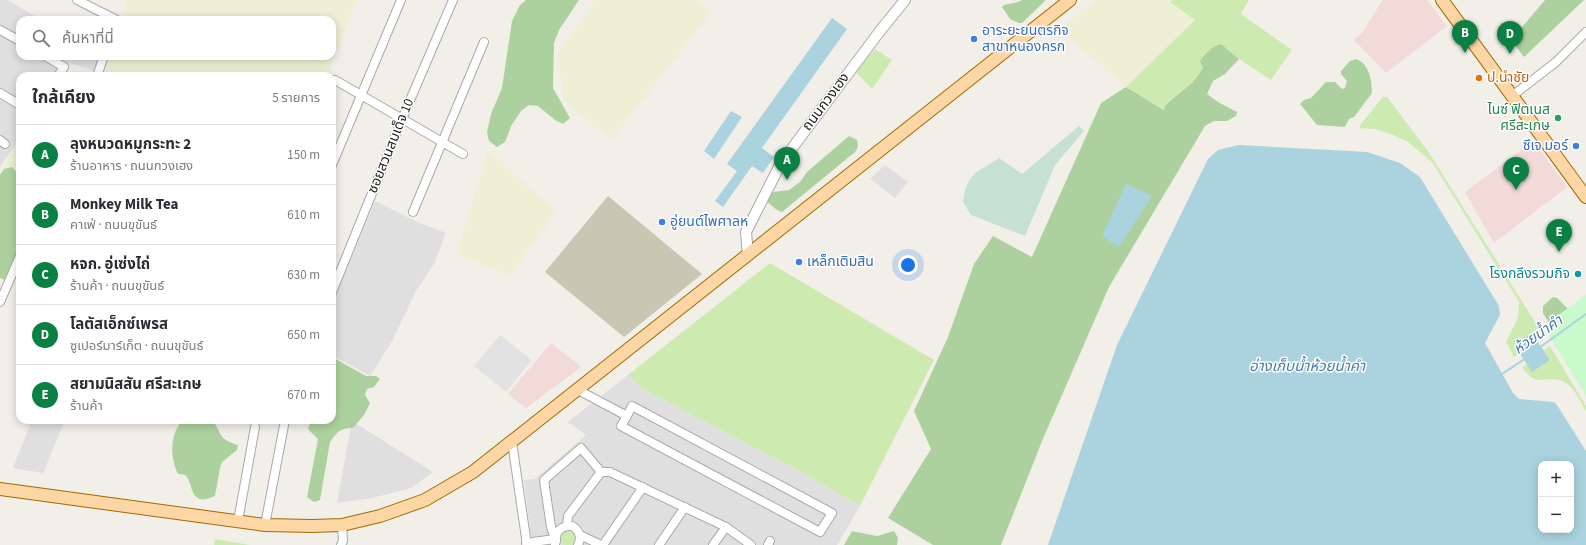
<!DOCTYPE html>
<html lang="th">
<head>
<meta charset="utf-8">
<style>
  :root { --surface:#fff; --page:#f2f2f3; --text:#2b2b33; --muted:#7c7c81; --line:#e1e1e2; --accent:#0b8043 }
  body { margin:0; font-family:"Source Sans 3","Noto Sans Thai",sans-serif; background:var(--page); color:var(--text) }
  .controls { position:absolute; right:12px; bottom:12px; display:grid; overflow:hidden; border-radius:8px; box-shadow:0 2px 10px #0003 }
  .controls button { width:36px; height:36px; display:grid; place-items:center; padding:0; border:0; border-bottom:1px solid var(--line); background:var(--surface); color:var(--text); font:20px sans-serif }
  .you { position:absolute; left:908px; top:265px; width:14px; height:14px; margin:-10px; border:3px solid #fff; border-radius:50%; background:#1a73e8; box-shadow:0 0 0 6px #1a73e833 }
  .badge { display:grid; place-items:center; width:26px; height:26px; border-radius:50%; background:var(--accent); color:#fff; font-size:13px; font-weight:700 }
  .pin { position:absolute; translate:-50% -33px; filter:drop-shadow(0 1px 2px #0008) }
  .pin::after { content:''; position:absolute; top:21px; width:14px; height:12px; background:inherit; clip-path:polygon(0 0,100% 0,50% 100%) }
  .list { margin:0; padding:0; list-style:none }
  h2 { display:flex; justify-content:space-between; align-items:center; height:52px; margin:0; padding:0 16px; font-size:17px }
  h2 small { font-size:13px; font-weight:400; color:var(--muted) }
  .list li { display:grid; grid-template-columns:26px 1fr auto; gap:12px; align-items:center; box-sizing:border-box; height:60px; padding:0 16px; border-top:1px solid var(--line) }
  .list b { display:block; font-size:15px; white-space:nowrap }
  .list p { margin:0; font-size:13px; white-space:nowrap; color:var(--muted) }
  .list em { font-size:13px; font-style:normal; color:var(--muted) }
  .icon { flex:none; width:22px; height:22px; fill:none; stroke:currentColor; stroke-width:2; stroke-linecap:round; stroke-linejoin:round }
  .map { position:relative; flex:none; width:1586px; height:545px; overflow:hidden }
  .search { position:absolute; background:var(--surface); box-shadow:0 2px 10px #0003; left:16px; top:16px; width:320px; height:44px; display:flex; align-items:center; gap:10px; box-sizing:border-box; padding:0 14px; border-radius:12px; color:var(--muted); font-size:15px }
  .panel { position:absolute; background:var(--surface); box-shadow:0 2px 10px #0003; left:16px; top:72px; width:320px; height:352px; border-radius:12px }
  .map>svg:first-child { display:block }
  .residential { fill:#e0dfdf }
  .commercial { fill:#f2dad9 }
  .construction { fill:#c7c7b4 }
  .farmland { fill:#eef0d5 }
  .grass { fill:#cdebb0 }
  .forest { fill:#add19e }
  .wetland { fill:#c6e0d4 }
  .park { fill:#c8facc }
  .parking { fill:#e2e2e2 }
  .water { fill:#aad3df; fill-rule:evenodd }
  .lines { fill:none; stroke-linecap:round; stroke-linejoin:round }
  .stream { stroke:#aad3df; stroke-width:2 }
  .minor-casing { stroke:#a9a9a9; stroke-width:10 }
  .tertiary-casing { stroke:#a9a9a9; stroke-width:12 }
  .primary-casing { stroke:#a06b00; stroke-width:14 }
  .minor { stroke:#fff; stroke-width:8 }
  .tertiary { stroke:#fff; stroke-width:10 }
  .primary { stroke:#fcd6a4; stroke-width:12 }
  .shop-dot { fill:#3f7fe0; stroke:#fff; stroke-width:1.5 }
  .food-dot { fill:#e8710a; stroke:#fff; stroke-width:1.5 }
  .leisure-dot { fill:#2e9e5b; stroke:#fff; stroke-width:1.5 }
  .culture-dot { fill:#0f9aa8; stroke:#fff; stroke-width:1.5 }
  .labels { text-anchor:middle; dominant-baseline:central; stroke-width:3; stroke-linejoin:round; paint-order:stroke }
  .shop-label { font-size:14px; fill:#366cbe; stroke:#fff; text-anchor:start }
  .food-label { font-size:14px; fill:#c56008; stroke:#fff; text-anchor:start }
  .street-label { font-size:14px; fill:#222; stroke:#fff }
  .leisure-label { font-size:14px; fill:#27864d; stroke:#fff; text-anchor:end }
  .culture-label { font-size:14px; fill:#0d838f; stroke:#fff; text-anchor:end }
  .water-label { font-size:15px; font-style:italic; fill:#4a7aab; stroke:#fff }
</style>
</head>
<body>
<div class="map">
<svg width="1586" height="545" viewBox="0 0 1586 545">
  <rect width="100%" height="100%" fill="#f2efe9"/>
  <g class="residential">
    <polygon points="0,0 7,0 42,20 20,20 20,56 100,56 94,71 71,63 62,76 20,76 20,138 0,167"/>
    <polygon points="885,165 908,182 895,198 870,179"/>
    <polygon points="375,201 417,222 446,233 434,264 416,291 392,341 370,376 332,355 332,303"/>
    <polygon points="629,374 639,387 803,473 860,506 837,545 532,545 524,480 535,479 586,435 568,422"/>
    <polygon points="32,420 65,420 43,473 13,468"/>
    <polygon points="352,421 433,472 411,488 372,498 337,503"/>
  </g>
  <g class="commercial">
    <polygon points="1383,0 1427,0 1447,26 1386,73 1354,40 1363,32 1380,4"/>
    <polygon points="1533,141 1567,187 1494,243 1465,192"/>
    <polygon points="551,343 581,367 526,408 508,394"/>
  </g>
  <polygon class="construction" points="608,196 702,274 624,337 545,272"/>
  <g class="farmland">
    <polygon points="126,0 357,0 327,76 101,76 109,56 332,56 332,20 123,20"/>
    <polygon points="595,0 698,0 712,12 611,140 563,100 558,52"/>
    <polygon points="1095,0 1167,0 1195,20 1126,87 1059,29"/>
    <polygon points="20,141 20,198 0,179 0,171"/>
    <polygon points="488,150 557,212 510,275 456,255"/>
  </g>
  <g class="grass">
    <polygon points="1172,0 1249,0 1241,14 1292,50 1271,80 1239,59 1226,48 1203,68 1193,82 1166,103 1165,110 1126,87 1195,20 1170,2"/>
    <polygon points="875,49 892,60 872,89 856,72"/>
    <polygon points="1383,97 1387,97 1428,151 1543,335 1537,340 1532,333 1514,345 1520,353 1514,357 1506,342 1518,318 1519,302 1432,162 1408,142 1393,135 1375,129 1360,128 1360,125"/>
    <polygon points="770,263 934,360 860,506 803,473 639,387 629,374"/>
    <path d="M1550 346 1586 406V411C1580 402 1575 389 1566 383 1549 372 1537 391 1522 367L1527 364 1532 371 1550 360 1544 350Z"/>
    <circle cx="568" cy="538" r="8"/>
    <polygon points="215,539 250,545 214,545"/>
  </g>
  <g class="forest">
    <polygon points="526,0 579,0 559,30 554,43 553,88 570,118 563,124 555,120 538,106 529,105 521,111 511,126 505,142 497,147 489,141 487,132 491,114 502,88 512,21 520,5"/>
    <polygon points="1022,0 1046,0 1022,23 1019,23 1010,19 1002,7 1004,5 1018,2"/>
    <polygon points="1545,0 1584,0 1524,57 1511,40"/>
    <path d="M1221 44 1239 59 1225 74 1213 81 1207 94 1218 102 1237 112 1236 116 1227 121H1214L1205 126 1109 287 1042 441 1001 545H933L888 518 931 449 914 411 948 337 974 264 993 236 1032 257 1101 103 1126 87 1164 110 1166 104 1193 82 1203 68 1200 61C1206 53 1211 47 1221 44Z"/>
    <path d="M1356 59C1369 63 1372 81 1372 93L1354 117 1349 119 1345 127 1317 125 1300 104 1304 100 1311 98 1326 82H1335L1342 89 1345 88 1347 81 1341 74V71L1350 61Z"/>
    <polygon points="849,136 857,140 858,147 855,152 782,212 777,210 766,201 767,196 773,192 789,190 800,182 807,172"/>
    <polygon points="12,167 20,176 20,245 7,281 0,278 0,175 4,169"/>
    <polygon points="1553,297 1557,298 1569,310 1559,340 1543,313 1543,306"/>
    <path d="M332 357 366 376H376L380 379 374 387 367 389 365 395 370 403 364 415 353 428C340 428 337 432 330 442L320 500 314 502 307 497 318 439 308 429 311 420H332Z"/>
    <path d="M184 420 213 421C223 435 218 439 238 445L237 450 222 462 220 468 215 496C188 509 194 481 185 475 183 474 180 474 178 474 170 458 169 432 184 420Z"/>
    <polygon points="852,531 877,536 894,531 898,538 897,545 844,545"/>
  </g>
  <path class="wetland" d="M1079 126 1084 131 1055 165 1025 236 971 215 963 202C967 173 976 173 999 158L1022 174Z"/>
  <polygon class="park" points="1586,295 1586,396 1543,326"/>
  <polygon class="parking" points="500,335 532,360 506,392 474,366"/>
  <g class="water">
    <polygon points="832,18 847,29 762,148 774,157 763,173 752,166 723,207 715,201 737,171 727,164"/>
    <polygon points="731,111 742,117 714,159 704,151"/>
    <path d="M1239 145 1367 152 1400 163 1420 177 1499 306 1500 315 1485 343 1513 393 1519 399 1554 402 1557 405 1586 451V545H1048L1117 345 1208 159 1218 150ZM1541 464H1571V530H1541Z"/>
    <polygon points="1126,184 1152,196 1119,247 1102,236"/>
    <polygon points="1532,333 1550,360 1532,372 1514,345"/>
  </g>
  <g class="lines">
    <g class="stream">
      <polyline points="1539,348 1586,314"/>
      <polyline points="1502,374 1526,358"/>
    </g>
    <defs>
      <g id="minor">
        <polyline points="77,0 117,20"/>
        <polyline points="0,30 20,41"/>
        <polyline points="45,56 64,67 58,76"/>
        <polyline points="97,76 104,56"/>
        <polyline points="335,80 463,154"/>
        <polyline points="0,93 20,105"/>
        <polyline points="1512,96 1556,62 1586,32"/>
        <polyline points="0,140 5,144"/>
        <polyline points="332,165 401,0"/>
        <polyline points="413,212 484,42"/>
        <polyline points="332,292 402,119 453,0"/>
        <polyline points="0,302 20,256"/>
        <polyline points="578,390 627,416 632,406 832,513 820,532 621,426 627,416"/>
        <polyline points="512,442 527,545"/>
        <polyline points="238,521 255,427"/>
        <polyline points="265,525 285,420"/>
        <polyline points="567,526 568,516 601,472 610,472 726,527 751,545"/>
        <polyline points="580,535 601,545"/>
        <path d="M556 541C555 531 562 525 572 526 579 530 582 537 578 545"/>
        <polyline points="526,543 555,539"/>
        <polyline points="341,545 343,541 342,525"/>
        <polyline points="555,545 555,539 551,527 544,480 581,448 601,472"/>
        <polyline points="603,545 643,487"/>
        <polyline points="659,545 685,507"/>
        <polyline points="713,545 726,527"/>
        <polyline points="768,545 770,541"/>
      </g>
      <polyline id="tertiary" points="748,255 746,232 781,163 880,31 905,0"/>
      <g id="primary">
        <polyline points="1442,0 1586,197"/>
        <polyline points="0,489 265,525 312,526 342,525 380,516 425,500 473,472 1070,0"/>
      </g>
    </defs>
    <use href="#minor" class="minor-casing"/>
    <use href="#tertiary" class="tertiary-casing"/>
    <use href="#primary" class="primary-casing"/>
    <use href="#minor" class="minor"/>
    <use href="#tertiary" class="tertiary"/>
    <use href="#primary" class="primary"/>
  </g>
  <g class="shop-dot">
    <circle cx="974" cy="39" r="4"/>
    <circle cx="1576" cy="146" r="4"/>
    <circle cx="662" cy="222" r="4"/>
    <circle cx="799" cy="262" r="4"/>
  </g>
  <circle class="food-dot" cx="1479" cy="78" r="4"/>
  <circle class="leisure-dot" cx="1558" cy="118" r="4"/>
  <circle class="culture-dot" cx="1578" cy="274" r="4"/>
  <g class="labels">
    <g class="shop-label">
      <text x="982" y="31">อาระยะยนตรกิจ<tspan x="982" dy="16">สาขาหนองครก</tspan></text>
      <text x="1568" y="146" text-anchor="end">ซีเจ มอร์</text>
      <text x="670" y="222">อู่ยนต์ไพศาลห</text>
      <text x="807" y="262">เหล็กเติมสิน</text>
    </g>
    <g class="food-label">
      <text x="1487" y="78">ป.นำชัย</text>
    </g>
    <g class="street-label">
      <text transform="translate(826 102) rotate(-53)">ถนนกวงเฮง</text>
      <text transform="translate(391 146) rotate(-68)">ซอยสวนสมเด็จ 10</text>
    </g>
    <g class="leisure-label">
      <text x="1550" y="110">ไนซ์ ฟิตเนส<tspan x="1550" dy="16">ศรีสะเกษ</tspan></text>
    </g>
    <g class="culture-label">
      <text x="1570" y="274">โรงกลึงรวมกิจ</text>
    </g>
    <g class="water-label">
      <text transform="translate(1538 335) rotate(-35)">ห้วยน้ำคำ</text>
      <text x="1307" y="366">อ่างเก็บน้ำห้วยน้ำคำ</text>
    </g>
  </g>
</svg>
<div class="controls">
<button>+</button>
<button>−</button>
</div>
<div class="you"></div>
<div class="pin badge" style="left:787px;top:180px">A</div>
<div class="pin badge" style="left:1465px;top:53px">B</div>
<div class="pin badge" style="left:1516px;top:190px">C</div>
<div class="pin badge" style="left:1510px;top:54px">D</div>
<div class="pin badge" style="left:1559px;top:252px">E</div>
<div class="search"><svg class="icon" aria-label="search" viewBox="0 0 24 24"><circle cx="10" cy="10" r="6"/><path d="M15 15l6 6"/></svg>ค้นหาที่นี่</div>
<section class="panel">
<h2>ใกล้เคียง<small>5 รายการ</small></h2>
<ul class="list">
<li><span class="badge">A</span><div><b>ลุงหนวดหมูกระทะ 2</b><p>ร้านอาหาร · ถนนกวงเฮง</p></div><em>150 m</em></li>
<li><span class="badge">B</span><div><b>Monkey Milk Tea</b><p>คาเฟ่ · ถนนขุขันธ์</p></div><em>610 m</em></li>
<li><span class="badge">C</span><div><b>หจก. อู่เซ่งไถ่</b><p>ร้านค้า · ถนนขุขันธ์</p></div><em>630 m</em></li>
<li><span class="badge">D</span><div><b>โลตัสเอ็กซ์เพรส</b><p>ซูเปอร์มาร์เก็ต · ถนนขุขันธ์</p></div><em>650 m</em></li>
<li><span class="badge">E</span><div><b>สยามนิสสัน ศรีสะเกษ</b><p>ร้านค้า</p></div><em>670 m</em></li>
</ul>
</section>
</div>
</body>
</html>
